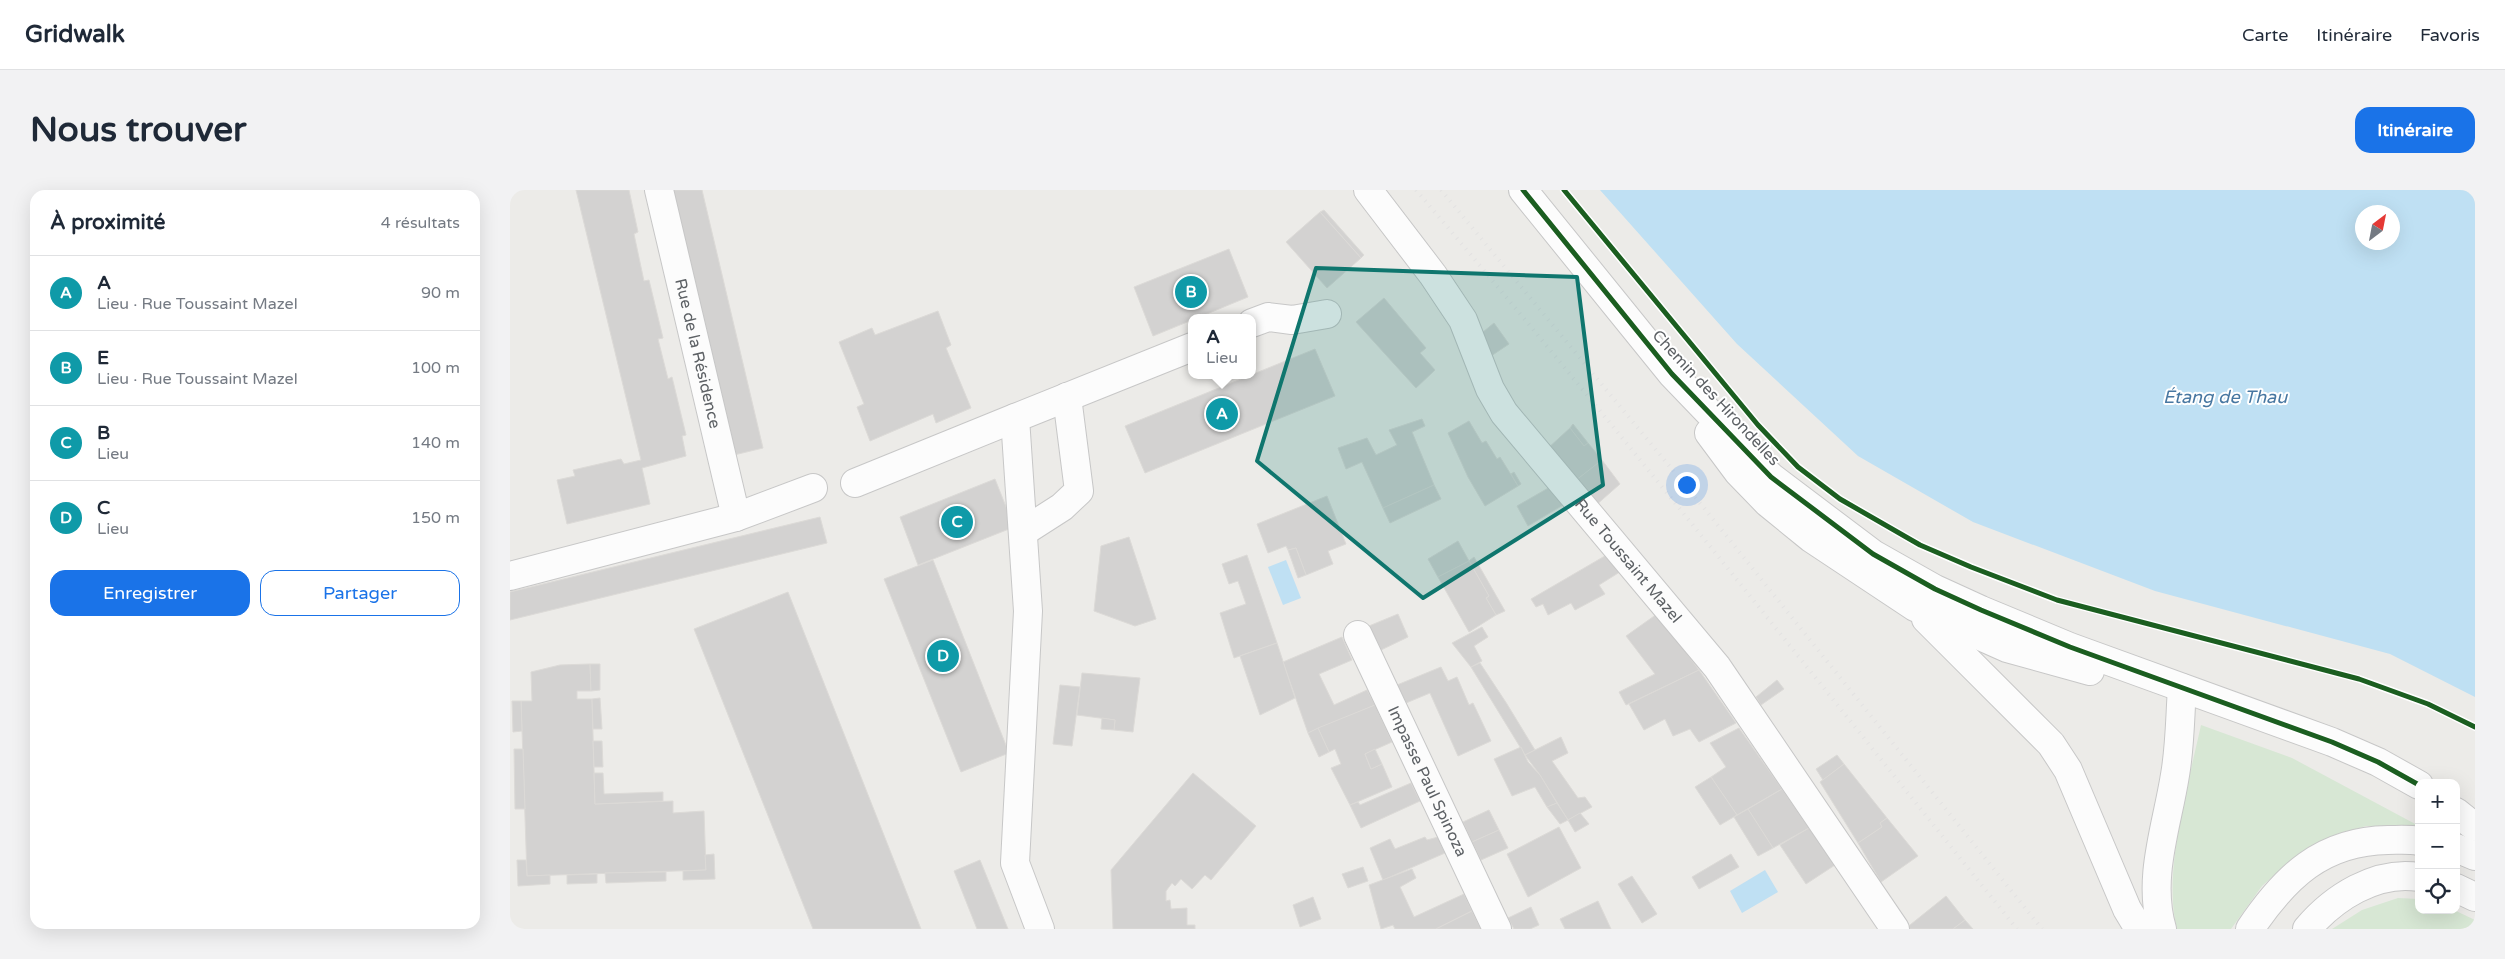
<!DOCTYPE html>
<html lang="fr">
<head>
<meta charset="utf-8">
<style>
  :root { --surface:#fff; --page:#f2f2f3; --text:#1f2937; --muted:#747a83; --line:#e0e1e3; --accent:#1a73e8 }
  body { margin:0; font-family:"Varela Round",sans-serif; background:var(--page); color:var(--text) }
  .controls { position:absolute; right:15px; bottom:15px; display:grid; overflow:hidden; border-radius:10px; box-shadow:0 5px 20px #0002 }
  .controls button { width:45px; height:45px; display:grid; place-items:center; padding:0; border:0; border-bottom:1px solid var(--line); background:var(--surface); color:var(--text); font:25px sans-serif }
  .compass { position:absolute; left:1845px; top:15px; width:45px; height:45px; border-radius:50%; background:var(--surface); box-shadow:0 5px 20px #0002; rotate:32deg }
  .you { position:absolute; left:1176px; top:294px; width:18px; height:18px; margin:-12px; border:4px solid #fff; border-radius:50%; background:#1a73e8; box-shadow:0 0 0 8px #1a73e833 }
  .badge { display:grid; place-items:center; width:32px; height:32px; border-radius:50%; background:var(--accent); color:#fff; font-size:16px; font-weight:700 }
  .pin { position:absolute; translate:-50% -50%; border:2px solid #fff; box-shadow:0 1px 5px #0006 }
  .popup { position:absolute; left:678px; top:124px; width:68px; height:65px; box-sizing:border-box; display:grid; place-content:center; border-radius:10px; background:var(--surface); filter:drop-shadow(0 1px 4px #0005); font-size:16px; white-space:nowrap; color:var(--muted) }
  .popup b { font-size:19px; color:var(--text) }
  .popup::after { content:''; position:absolute; left:50%; top:100%; margin-left:-10px; border:10px solid transparent; border-top-color:var(--surface) }
  .list { margin:0; padding:0; list-style:none }
  h2 { display:flex; justify-content:space-between; align-items:center; height:65px; margin:0; padding:0 20px; font-size:21px }
  h2 small { font-size:16px; font-weight:400; color:var(--muted) }
  .list li { display:grid; grid-template-columns:32px 1fr auto; gap:15px; align-items:center; box-sizing:border-box; height:75px; padding:0 20px; border-top:1px solid var(--line) }
  .list b { display:block; font-size:19px; white-space:nowrap }
  .list p { margin:0; font-size:16px; white-space:nowrap; color:var(--muted) }
  .list em { font-size:16px; font-style:normal; color:var(--muted) }
  .actions { display:flex; gap:10px; padding:15px 20px }
  .actions a { flex:1; padding:11px 0; border:1px solid var(--accent); border-radius:15px; text-align:center; font-size:18px; color:var(--accent) }
  .actions .main { background:var(--accent); color:#fff }
  .icon { flex:none; width:28px; height:28px; fill:none; stroke:currentColor; stroke-width:2; stroke-linecap:round; stroke-linejoin:round }
  .map { position:relative; flex:none; width:1965px; height:739px; overflow:hidden; border-radius:15px }
  header { display:flex; align-items:center; gap:30px; box-sizing:border-box; height:70px; padding:0 25px; background:var(--surface); border-bottom:1px solid var(--line) }
  header strong { font-size:24px }
  nav { display:flex; gap:28px; margin-inline-start:auto; font-size:18px }
  .intro { display:flex; align-items:center; justify-content:space-between; box-sizing:border-box; height:120px; padding:0 30px }
  h1 { margin:0; font-size:35px }
  .button { padding:12px 22px; border-radius:15px; background:var(--accent); color:#fff; font-size:18px; font-weight:700 }
  main { display:flex; gap:30px; padding:0 30px }
  aside { flex:1; background:var(--surface); border-radius:15px; box-shadow:0 5px 20px #0002 }
  .map>svg:first-child { display:block }
  .green { fill:#d7e7d4 }
  .water { fill:#bfe0f3; fill-rule:evenodd }
  .building { fill:#d3d2d1; stroke:#dcdad7 }
  .lines { fill:none; stroke-linecap:round; stroke-linejoin:round }
  .minor-casing { stroke:#c7c7c7; stroke-width:30 }
  .minor { stroke:#fcfcfc; stroke-width:28 }
  .rail { stroke:#e3e2e2; stroke-width:4; stroke-dasharray:1 6; stroke-linecap:butt }
  .cycleway-casing { stroke:#fff; stroke-width:8 }
  .cycleway { stroke:#1b5e20; stroke-width:5 }
  .marked { fill:#0f766e; fill-opacity:0.2; stroke:#0f766e; stroke-width:4; stroke-linejoin:round }
  .labels { text-anchor:middle; dominant-baseline:central; stroke-width:4; stroke-linejoin:round; paint-order:stroke }
  .street-label { font-size:16px; fill:#5d6165; stroke:#fff }
  .water-label { font-size:18px; font-style:italic; fill:#4777a1; stroke:#fff }
</style>
</head>
<body>
<header>
<strong>Gridwalk</strong>
<nav><a>Carte</a><a>Itinéraire</a><a>Favoris</a></nav>
</header>
<div class="intro"><h1>Nous trouver</h1><a class="button">Itinéraire</a></div>
<main>
<aside>
<h2>À proximité<small>4 résultats</small></h2>
<ul class="list">
<li><span class="badge" style="background:#0f9aa8">A</span><div><b>A</b><p>Lieu · Rue Toussaint Mazel</p></div><em>90 m</em></li>
<li><span class="badge" style="background:#0f9aa8">B</span><div><b>E</b><p>Lieu · Rue Toussaint Mazel</p></div><em>100 m</em></li>
<li><span class="badge" style="background:#0f9aa8">C</span><div><b>B</b><p>Lieu</p></div><em>140 m</em></li>
<li><span class="badge" style="background:#0f9aa8">D</span><div><b>C</b><p>Lieu</p></div><em>150 m</em></li>
</ul>
<div class="actions"><a class="main">Enregistrer</a><a>Partager</a></div>
</aside>
<div class="map">
<svg width="1965" height="739" viewBox="0 0 1965 739">
  <rect width="100%" height="100%" fill="#ecebe8"/>
  <g class="green">
    <path d="M1691 535 1782 568 1909 636H1856L1822 646 1787 665 1752 696 1721 739H1667C1652 685 1679 591 1691 535Z"/>
    <polygon points="1888,708 1909,709 1909,720 1944,720 1965,730 1965,739 1822,739 1852,720"/>
  </g>
  <g class="water">
    <path d="M1090 0H1965V507L1880 464 1645 401 1463 332 1348 266 1227 154ZM1852 22H1882V52H1852Z"/>
    <polygon points="776,370 791,408 773,415 758,377"/>
    <polygon points="1255,680 1268,702 1232,723 1220,701"/>
  </g>
  <g class="building">
    <polygon points="66,0 119,0 128,42 124,44 134,91 139,90 153,148 148,149 158,189 162,187 176,245 172,246 176,266 132,278 140,314 57,334 47,290 65,286 63,280 111,269 114,274 131,270"/>
    <polygon points="163,0 192,0 253,258 224,265"/>
    <polygon points="814,20 854,65 851,68 810,22"/>
    <polygon points="810,22 851,68 817,98 776,52"/>
    <polygon points="719,59 738,107 687,128 682,128 682,130 643,146 624,97"/>
    <polygon points="874,108 916,158 910,163 925,180 906,198 846,132"/>
    <polygon points="428,121 441,155 436,158 461,218 426,233 423,224 360,251 347,217 354,214 329,152 362,138 365,145"/>
    <polygon points="984,133 999,154 981,166 973,142"/>
    <polygon points="805,159 825,206 635,283 615,236"/>
    <polygon points="912,229 915,236 902,242 924,295 873,318 852,272 836,279 828,258 857,248 866,265 887,255 879,240"/>
    <polygon points="959,231 972,253 976,251 987,269 990,267 1008,296 975,316 958,287 938,243"/>
    <polygon points="1063,234 1078,253 1074,256 1060,238"/>
    <polygon points="1060,238 1074,256 1078,253 1092,270 1065,291 1036,260"/>
    <polygon points="1092,270 1110,294 1085,316 1065,291"/>
    <polygon points="1004,282 1011,294 1008,296 1001,284"/>
    <polygon points="485,289 504,337 408,375 390,327"/>
    <polygon points="1047,293 1060,311 1018,336 1007,316"/>
    <polygon points="924,295 931,309 880,333 873,318"/>
    <polygon points="817,306 836,354 818,361 823,374 796,385 786,358 778,360 776,356 758,363 747,334"/>
    <polygon points="310,327 317,353 0,430 0,402"/>
    <polygon points="619,347 646,429 625,436 584,421 591,356"/>
    <polygon points="948,351 959,371 928,387 918,369"/>
    <polygon points="786,358 796,385 788,388 778,360"/>
    <polygon points="1100,363 1113,380 1089,395 1095,404 1065,420 1061,413 1038,425 1033,414 1026,417 1021,409"/>
    <polygon points="737,365 767,453 724,468 710,423 736,414 728,391 719,394 712,374"/>
    <polygon points="964,367 995,421 986,425 976,408 979,406 959,371"/>
    <polygon points="423,370 499,563 451,582 374,389"/>
    <polygon points="959,371 979,406 976,408 986,425 959,442 928,387"/>
    <polygon points="278,402 411,739 303,739 184,439"/>
    <polygon points="888,424 898,447 871,460 859,436"/>
    <polygon points="1147,424 1189,480 1116,515 1109,502 1145,484 1116,446"/>
    <polygon points="972,437 978,447 964,456 972,471 961,477 942,453"/>
    <polygon points="832,447 842,470 809,484 824,515 857,500 865,515 798,543 773,472"/>
    <polygon points="767,453 785,508 750,525 730,466"/>
    <polygon points="970,473 997,514 1025,560 1015,565 961,477"/>
    <polygon points="80,474 81,501 67,501 67,509 82,509 85,614 163,611 163,623 194,621 196,680 17,686 11,511 22,511 21,482 50,475"/>
    <polygon points="80,474 90,474 90,500 81,501"/>
    <polygon points="931,477 938,491 947,487 959,515 963,513 981,551 948,566 920,503 896,513 887,495"/>
    <polygon points="1189,480 1226,533 1189,552 1180,539 1163,546 1155,529 1134,540 1119,514"/>
    <polygon points="572,483 630,488 623,542 604,540 605,530 567,525"/>
    <polygon points="1267,490 1274,499 1251,515 1246,507"/>
    <polygon points="550,495 570,497 562,556 543,554"/>
    <polygon points="90,508 92,539 83,539 82,509"/>
    <polygon points="2,511 11,511 12,541 3,542"/>
    <polygon points="865,515 882,552 855,564 861,579 872,574 882,597 840,615 821,578 831,574 825,559 819,562 808,538"/>
    <polygon points="592,528 605,530 604,540 591,539"/>
    <polygon points="808,538 819,562 809,567 798,543"/>
    <polygon points="1229,538 1272,599 1227,625 1201,587 1216,577 1200,553"/>
    <polygon points="1051,547 1058,563 1042,571 1068,608 1075,607 1082,617 1058,630 1030,585 1015,565"/>
    <polygon points="83,551 92,551 93,577 84,577"/>
    <polygon points="1011,557 1018,572 1030,585 1047,613 1037,617 1025,597 1002,606 984,569"/>
    <polygon points="4,559 13,559 15,619 5,619"/>
    <polygon points="865,559 872,574 861,579 855,564"/>
    <polygon points="1327,565 1334,574 1313,590 1306,579"/>
    <polygon points="1334,574 1377,628 1370,633 1372,637 1348,653 1310,592"/>
    <polygon points="84,583 93,583 94,604 153,602 153,611 85,614"/>
    <polygon points="683,583 746,636 701,690 695,685 682,699 671,689 665,696 662,693 656,701 656,711 660,710 661,719 677,718 677,735 685,735 685,739 603,739 601,680"/>
    <polygon points="1201,587 1227,625 1210,635 1185,597"/>
    <polygon points="901,593 910,611 851,638 840,615 848,612 850,615"/>
    <polygon points="1272,599 1299,638 1263,658 1238,619"/>
    <polygon points="1047,613 1058,630 1050,634 1037,617"/>
    <polygon points="1238,619 1263,658 1248,666 1224,627"/>
    <polygon points="979,620 989,640 962,652 953,632"/>
    <polygon points="1070,623 1079,634 1065,642 1058,630"/>
    <polygon points="1377,628 1408,666 1371,692 1348,653 1372,637 1370,633"/>
    <polygon points="1049,637 1071,678 1018,707 997,664"/>
    <polygon points="1299,638 1325,675 1296,694 1270,655"/>
    <polygon points="989,640 998,658 971,670 962,652"/>
    <polygon points="915,647 917,650 928,647 935,663 873,690 860,658 880,649 885,659"/>
    <polygon points="204,664 205,689 173,690 173,681 196,680 195,665"/>
    <polygon points="1221,664 1229,677 1189,699 1182,687"/>
    <polygon points="7,670 16,670 17,686 40,685 40,694 8,696"/>
    <polygon points="470,670 498,739 467,739 444,681"/>
    <polygon points="853,677 858,691 838,698 832,684"/>
    <polygon points="902,679 906,688 890,697 904,727 954,704 962,721 926,739 885,739 883,735 871,739 859,695"/>
    <polygon points="156,682 156,691 96,693 95,683"/>
    <polygon points="87,684 87,693 57,694 57,685"/>
    <polygon points="1122,686 1147,724 1132,733 1108,694"/>
    <polygon points="1436,706 1455,730 1443,739 1395,739"/>
    <polygon points="803,707 811,729 790,737 783,715"/>
    <polygon points="1088,711 1101,739 1055,739 1050,729"/>
    <polygon points="1021,717 1029,735 1020,739 1004,739 998,728"/>
    <polygon points="962,721 971,739 926,739"/>
    <polygon points="1455,730 1463,739 1443,739"/>
  </g>
  <g class="lines">
    <defs>
      <g id="minor">
        <path id="s1" d="M149 0 226 327"/>
        <path id="s2" d="M858 0 923 85 953 130 980 199 994 223 1207 477 1385 739"/>
        <polyline points="1013,0 1162,184 1261,287 1363,364 1425,399 1471,420 1560,457 1822,552 1868,572 1909,595"/>
        <polyline points="742,133 758,127 782,130 817,124"/>
        <polyline points="1199,243 1228,282 1258,313 1301,348 1405,417 1497,458 1580,481"/>
        <polyline points="345,293 505,228"/>
        <polyline points="513,342 552,317 569,301 557,207"/>
        <polyline points="0,386 226,327 303,298"/>
        <polyline points="1416,429 1541,554 1558,580 1617,719 1629,739"/>
        <path id="s3" d="M848 445 987 739"/>
        <polyline points="1946,622 1965,637"/>
        <polyline points="1946,658 1965,666"/>
        <polyline points="1946,698 1965,707"/>
        <polyline points="530,739 505,673 518,421 505,228 682,157"/>
        <path d="M1652 739C1637 688 1657 636 1665 585 1670 557 1670 527 1672 498"/>
        <path d="M1740 739C1775 687 1812 651 1878 650 1888 650 1899 649 1909 651"/>
        <path d="M1797 739C1823 708 1866 680 1909 687"/>
      </g>
    </defs>
    <use href="#minor" class="minor-casing"/>
    <use href="#minor" class="minor"/>
    <g class="rail">
      <path d="M906 0C1112 242 1308 492 1507 739"/>
      <polyline points="931,0 1194,318 1532,739"/>
    </g>
    <defs>
      <g id="cycleway">
        <polyline points="1013,0 1162,184 1261,287 1363,364 1425,399 1471,420 1560,457 1822,552 1868,572 1909,595"/>
        <polyline points="1054,0 1248,235 1288,277 1330,309 1410,355 1461,377 1547,410 1849,489 1918,514 1965,537"/>
      </g>
    </defs>
    <use href="#cycleway" class="cycleway-casing"/>
    <use href="#cycleway" class="cycleway"/>
  </g>
  <path class="marked" d="M806 78 1067 87 1093 295 913 408 747 271Z"/>
  <g class="labels">
    <g class="street-label">
      <text stroke="none"><textPath href="#s1" startOffset="168">Rue de la Résidence</textPath></text>
      <text transform="translate(1206 208) rotate(47)">Chemin des Hirondelles</text>
      <text stroke="none"><textPath href="#s2" startOffset="456">Rue Toussaint Mazel</textPath></text>
      <text stroke="none"><textPath href="#s3" startOffset="162">Impasse Paul Spinoza</textPath></text>
    </g>
    <g class="water-label">
      <text x="1715" y="207">Étang de Thau</text>
    </g>
  </g>
</svg>
<div class="controls">
<button>+</button>
<button>−</button>
<button><svg class="icon" aria-label="locate" viewBox="0 0 24 24"><circle cx="12" cy="12" r="6"/><path d="M12 2v4M12 18v4M2 12h4M18 12h4"/></svg></button>
</div>
<svg class="compass" viewBox="-18 -18 36 36"><path d="M0-13l5 13h-10z" fill="#e53935"/><path d="M0 13l5-13h-10z" fill="#747a83"/></svg>
<div class="you"></div>
<div class="pin badge" style="left:712px;top:224px;background:#0f9aa8">A</div>
<div class="popup"><b>A</b>Lieu</div>
<div class="pin badge" style="left:681px;top:102px;background:#0f9aa8">B</div>
<div class="pin badge" style="left:447px;top:332px;background:#0f9aa8">C</div>
<div class="pin badge" style="left:433px;top:466px;background:#0f9aa8">D</div>
</div>
</main>
</body>
</html>
